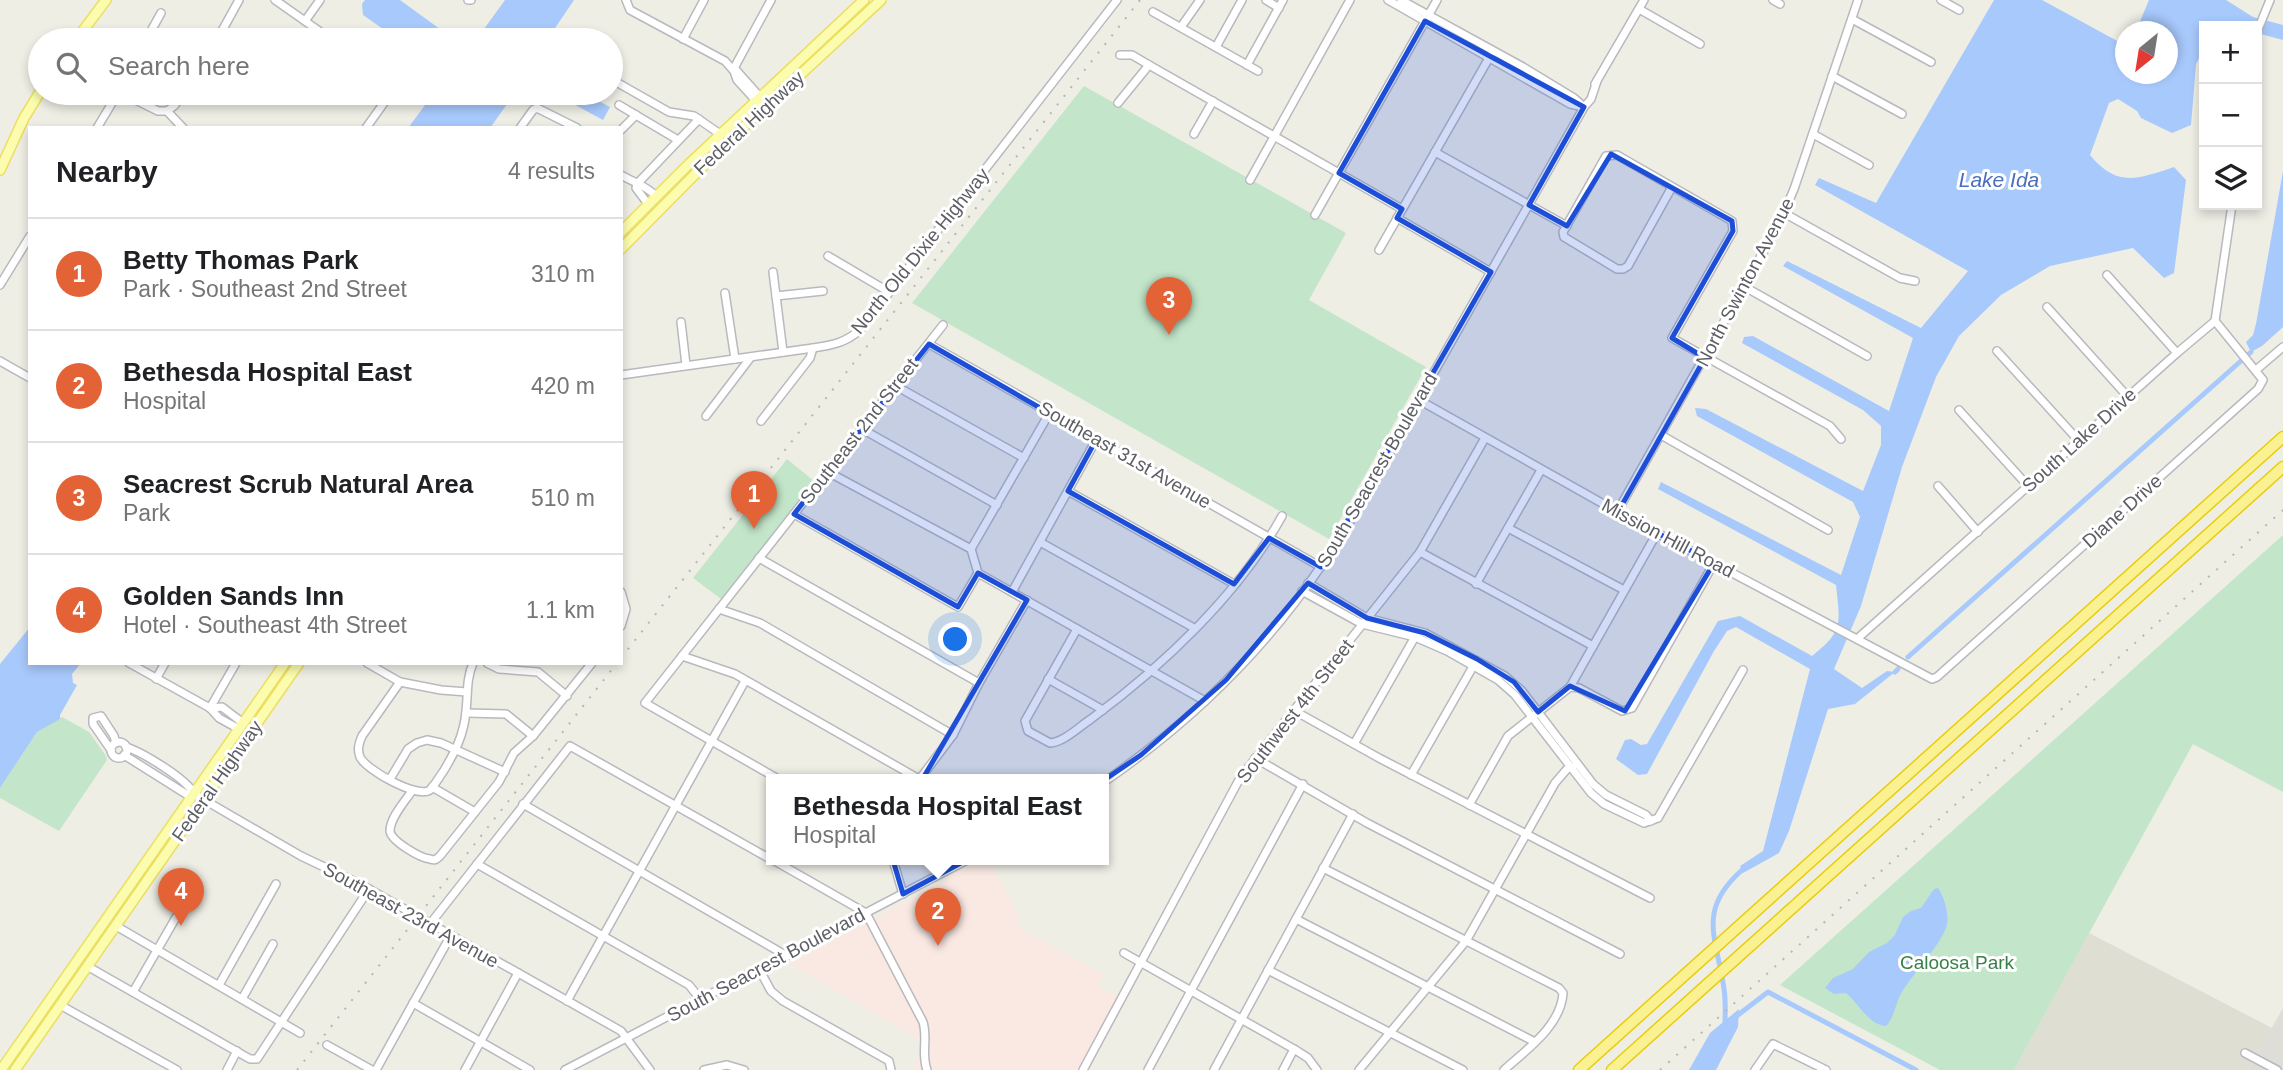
<!DOCTYPE html>
<html lang="en">
<head>
<meta charset="utf-8">
<style>
  :root { --surface:#fff; --page:#f2f2f2; --text:#202124; --muted:#757577; --line:#e0e0e0; --accent:#e36337 }
  body { margin:0; font-family:Arial,sans-serif; background:var(--page); color:var(--text) }
  .controls { position:absolute; right:21px; top:21px; display:grid; overflow:hidden; border-radius:0px; box-shadow:0 4px 10px #0003 }
  .controls button { width:63px; height:63px; display:grid; place-items:center; padding:0; border:0; border-bottom:2px solid var(--line); background:var(--surface); color:var(--text); font:35px sans-serif }
  .compass { position:absolute; left:2115px; top:21px; width:63px; height:63px; border-radius:50%; background:var(--surface); box-shadow:0 4px 10px #0003; rotate:210deg }
  .you { position:absolute; left:956px; top:640px; width:24px; height:24px; margin:-18px; border:5px solid #fff; border-radius:50%; background:#1a73e8; box-shadow:0 0 0 10px #1a73e833 }
  .badge { display:grid; place-items:center; width:46px; height:46px; border-radius:50%; background:var(--accent); color:#fff; font-size:23px; font-weight:700 }
  .pin { position:absolute; translate:-50% -58px; filter:drop-shadow(0 2px 4px #0008) }
  .pin::after { content:''; position:absolute; top:37px; width:24px; height:21px; background:inherit; clip-path:polygon(0 0,100% 0,50% 100%) }
  .popup { position:absolute; left:766px; top:774px; width:343px; height:91px; box-sizing:border-box; display:grid; place-content:center; border-radius:0px; background:var(--surface); filter:drop-shadow(0 2px 5px #0005); font-size:23px; white-space:nowrap; color:var(--muted) }
  .popup b { font-size:26px; color:var(--text) }
  .popup::after { content:''; position:absolute; left:50%; top:100%; margin-left:-14px; border:14px solid transparent; border-top-color:var(--surface) }
  .list { margin:0; padding:0; list-style:none }
  h2 { display:flex; justify-content:space-between; align-items:center; height:91px; margin:0; padding:0 28px; font-size:30px }
  h2 small { font-size:23px; font-weight:400; color:var(--muted) }
  .list li { display:grid; grid-template-columns:46px 1fr auto; gap:21px; align-items:center; box-sizing:border-box; height:112px; padding:0 28px; border-top:2px solid var(--line) }
  .list b { display:block; font-size:26px; white-space:nowrap }
  .list p { margin:0; font-size:23px; white-space:nowrap; color:var(--muted) }
  .list em { font-size:23px; font-style:normal; color:var(--muted) }
  .icon { flex:none; width:38px; height:38px; fill:none; stroke:currentColor; stroke-width:2; stroke-linecap:round; stroke-linejoin:round }
  .map { position:relative; flex:none; width:2283px; height:1070px; overflow:hidden }
  .search { position:absolute; background:var(--surface); box-shadow:0 4px 10px #0003; left:28px; top:28px; width:595px; height:77px; display:flex; align-items:center; gap:18px; box-sizing:border-box; padding:0 24px; border-radius:38px; color:var(--muted); font-size:26px }
  .panel { position:absolute; background:var(--surface); box-shadow:0 4px 10px #0003; left:28px; top:126px; width:595px; height:539px; border-radius:0px }
  .map>svg:first-child { display:block }
  .industrial { fill:#deddd7 }
  .education { fill:#dfded3 }
  .medical { fill:#fae9e3 }
  .green { fill:#c3e5c9 }
  .water { fill:#a8c9fc }
  .lines { fill:none; stroke-linecap:round; stroke-linejoin:round }
  .canal { stroke:#a8c9fc; stroke-width:5 }
  .minor-casing { stroke:#b8b9bf; stroke-width:10 }
  .major-casing { stroke:#ecde61; stroke-width:12 }
  .highway-casing { stroke:#ebcc09; stroke-width:13 }
  .minor { stroke:#fff; stroke-width:7 }
  .major { stroke:#fbfcad; stroke-width:9 }
  .highway { stroke:#f9f192; stroke-width:10 }
  .rail { stroke:#b6b6b7; stroke-width:2; stroke-dasharray:2 9; stroke-linecap:butt }
  .marked { fill:#1d4ed8; fill-opacity:0.2; stroke:#1d4ed8; stroke-width:5; stroke-linejoin:round }
  .labels { text-anchor:middle; dominant-baseline:central; stroke-width:6; stroke-linejoin:round; paint-order:stroke }
  .street-label { font-size:19px; fill:#5d5f65; stroke:#fff }
  .park-label { font-size:19px; fill:#388148; stroke:#fff }
  .water-label { font-size:21px; font-style:italic; fill:#4b6fbf; stroke:#fff }
</style>
</head>
<body>
<div class="map">
<svg width="2283" height="1070" viewBox="0 0 2283 1070">
  <rect width="100%" height="100%" fill="#efeee5"/>
  <polygon class="industrial" points="2283,1008 2283,1070 2248,1070"/>
  <polygon class="education" points="2089,933 2272,1028 2248,1070 2014,1070"/>
  <polygon class="medical" points="983,860 990,860 1017,913 1018,927 1103,974 1097,985 1119,997 1080,1070 912,1070 919,1056 921,1041 790,964"/>
  <g class="green">
    <polygon points="1084,86 1346,233 1309,300 1426,367 1329,539 912,303"/>
    <polygon points="787,459 814,481 721,599 693,578"/>
    <polygon points="2283,535 2283,792 2193,744 2014,1070 1940,1070 1780,985"/>
    <polygon points="62,717 89,732 106,756 107,760 59,831 0,798 0,788 37,732"/>
  </g>
  <g class="water">
    <polygon points="365,0 400,0 455,40 399,40 363,15 362,4"/>
    <polygon points="505,0 574,0 547,40 476,40"/>
    <path d="M1994 0H2042L2121 43 2125 42 2126 74H2168V32L2136 31 2149 0H2226L2253 17 2283 25V40L2257 33V26H2204V49L2196 64 2191 125 2172 133 2141 118 2137 111 2118 99 2109 103 2090 155C2117 188 2138 179 2174 167L2186 180 2174 273 2164 278 2133 248 2050 266 2001 295 1959 336 1936 377 1902 467 1861 606 1834 669 1862 688 1887 671 1895 672 1855 704 1828 709 1789 831 1779 853 1743 873 1740 866 1763 851 1810 669 1736 627 1727 631 1714 651 1647 774 1638 775 1616 759 1625 740 1631 739 1641 745 1647 744 1718 621 1740 616 1812 656C1844 631 1840 623 1836 585L1658 489 1661 482 1841 575 1860 517 1853 502 1697 416 1695 408 1706 409 1863 491 1881 445V426L1863 410 1742 343 1744 337 1753 336 1889 411 1913 338 1783 266 1787 261 1921 328 1968 271 1815 185 1819 178 1876 203Z"/>
    <polygon points="434,93 515,93 490,128 408,128"/>
    <polygon points="553,93 583,93 610,107 603,120"/>
    <polygon points="2283,171 2283,327 2262,346 2251,352 2246,342 2253,335 2256,324"/>
    <polygon points="30,627 30,663 81,663 72,674 73,683 77,685 60,715 60,719 37,732 0,788 0,664"/>
    <path d="M1938 888C1944 896 1949 914 1947 924 1944 941 1912 975 1902 992 1895 1003 1895 1017 1886 1026 1869 1025 1859 1004 1846 993L1834 994 1825 988 1833 978 1853 969 1869 952 1887 943 1895 935 1903 917 1911 911 1921 908 1934 889Z"/>
    <polygon points="1739,1009 1738,1027 1716,1070 1689,1070 1710,1033"/>
  </g>
  <g class="lines">
    <g class="canal">
      <polyline points="1908,657 2251,352"/>
      <polyline points="1895,672 1898,669"/>
      <polyline points="1734,1018 1768,992 1916,1070"/>
      <path d="M1725 1027C1725 1015 1726 1001 1724 989 1717 938 1696 911 1742 870"/>
    </g>
    <defs>
      <g id="minor">
        <polyline points="275,0 332,40"/>
        <polyline points="468,0 471,0"/>
        <polyline points="626,0 630,10 725,61 733,70 736,70 767,105"/>
        <polyline points="1266,0 1279,8"/>
        <polyline points="1388,0 1570,104 1584,107"/>
        <polyline points="1401,0 1523,67 1574,98 1583,106"/>
        <polyline points="1773,0 1780,4"/>
        <polyline points="1941,0 1959,10"/>
        <polyline points="1639,9 1700,44"/>
        <polyline points="1153,12 1258,71"/>
        <polyline points="1852,19 1931,62"/>
        <polyline points="305,21 320,0"/>
        <polyline points="1181,27 1200,0"/>
        <polyline points="2257,32 2270,0"/>
        <polyline points="683,39 704,0"/>
        <polyline points="146,40 161,13"/>
        <polyline points="217,40 239,0"/>
        <polyline points="1216,47 1242,0"/>
        <polyline points="1120,55 1132,55 1149,65 1402,209"/>
        <polyline points="1247,65 1283,0"/>
        <polyline points="733,70 771,0"/>
        <polyline points="734,71 737,80 758,103"/>
        <polyline points="1832,76 1902,114"/>
        <polyline points="611,79 669,112 694,116 720,134"/>
        <polyline points="1595,84 1644,0"/>
        <polyline points="122,93 158,111 167,111 183,128"/>
        <polyline points="1118,103 1149,65"/>
        <polyline points="619,105 678,140"/>
        <polyline points="167,111 174,106 184,93"/>
        <polyline points="97,128 118,93"/>
        <polyline points="366,128 391,93"/>
        <polyline points="520,128 533,110 537,108 577,128"/>
        <polyline points="621,130 636,115"/>
        <polyline points="1194,134 1213,101"/>
        <polyline points="1813,134 1869,165"/>
        <polyline points="1435,152 1567,226"/>
        <path d="M621 175C635 183 645 185 656 196"/>
        <polyline points="1250,180 1350,0"/>
        <polyline points="1672,187 1628,266 1623,269 1617,269 1564,237 1563,232 1606,156 1617,155 1732,221 1733,231 1672,338 1830,426 1841,439"/>
        <polyline points="648,204 636,188 637,184 699,119"/>
        <polyline points="1784,213 1900,278 1915,281"/>
        <polyline points="1315,215 1437,0"/>
        <polyline points="1397,218 1491,272"/>
        <polyline points="1379,250 1493,51"/>
        <polyline points="828,256 889,292"/>
        <polyline points="773,272 783,352"/>
        <polyline points="2107,275 2177,353"/>
        <polyline points="0,285 30,236"/>
        <polyline points="1745,287 1867,356"/>
        <polyline points="725,293 735,359"/>
        <polyline points="776,296 823,291"/>
        <polyline points="2047,307 2128,397"/>
        <polyline points="681,322 686,365"/>
        <polyline points="929,344 1321,567"/>
        <polyline points="1997,351 2079,441"/>
        <polyline points="0,361 30,378"/>
        <polyline points="2256,370 2283,347"/>
        <path d="M621 375 813 348C832 345 845 343 860 330L1117 0"/>
        <polyline points="896,386 1024,458"/>
        <polyline points="1419,400 1623,515 1932,679 1937,677 2258,389 2263,380 2215,321"/>
        <polyline points="1959,410 2028,486"/>
        <polyline points="706,416 751,357"/>
        <polyline points="761,421 810,358 813,348"/>
        <polyline points="862,429 997,505"/>
        <polyline points="1661,435 1828,530"/>
        <polyline points="828,472 971,549"/>
        <polyline points="1938,486 1978,532"/>
        <polyline points="1068,491 1234,584"/>
        <polyline points="1620,512 1620,507 1780,222 1794,189 1858,0"/>
        <polyline points="794,514 958,607 978,573"/>
        <polyline points="1508,528 1624,590"/>
        <polyline points="1040,542 1194,628"/>
        <polyline points="971,549 978,573 1205,701"/>
        <polyline points="971,549 1050,412"/>
        <polyline points="1420,552 1593,646"/>
        <polyline points="759,558 979,683"/>
        <polyline points="1308,583 1367,618 1425,633 1505,676 1522,691 1593,784 1606,795 1646,815 1651,821"/>
        <polyline points="1476,584 1541,470"/>
        <polyline points="1302,591 1362,624 1415,637 1447,651 1498,680 1515,695 1591,793 1604,804 1644,823 1658,818 1743,670"/>
        <polyline points="621,592 626,609 621,626"/>
        <polyline points="1012,592 1096,440"/>
        <polyline points="719,609 760,623 953,735"/>
        <path d="M1077 629 1025 721 1028 731 1050 743C1064 742 1079 727 1091 719 1163 666 1239 594 1282 516"/>
        <polyline points="1857,639 2177,353 2215,321 2232,205"/>
        <polyline points="682,656 735,674 919,779"/>
        <polyline points="129,663 210,708 219,718 239,729"/>
        <polyline points="367,663 400,682 441,690 467,692"/>
        <polyline points="487,663 499,669 538,672 567,696"/>
        <polyline points="156,679 165,663"/>
        <polyline points="1048,679 1103,710"/>
        <path d="M400 682 362 736C359 743 357 749 360 757 366 770 418 799 430 790 435 785 439 777 443 772 455 752 464 735 466 711 468 694 466 680 473 663"/>
        <polyline points="1570,687 1579,688 1622,711 1632,708 1714,563"/>
        <polyline points="210,708 236,663"/>
        <polyline points="210,708 222,707 243,723"/>
        <polyline points="1293,710 1379,758 1650,898"/>
        <polyline points="466,713 506,714 533,736"/>
        <circle cx="119" cy="750" r="8"/>
        <polyline points="1354,744 1416,635"/>
        <path d="M126 747C142 752 187 779 194 794"/>
        <polyline points="111,750 93,724 93,718 101,716 114,736 116,743"/>
        <polyline points="124,755 186,794 194,794 301,856 362,885 621,1031 650,1070"/>
        <polyline points="1255,758 1367,823 1620,954"/>
        <polyline points="1411,775 1475,663"/>
        <polyline points="390,779 408,749 417,743 427,740 441,743 505,772"/>
        <polyline points="780,780 645,703 943,325"/>
        <polyline points="919,780 953,735 979,683 1027,600"/>
        <path d="M1104 782C1188 724 1264 651 1321 566 1363 505 1397 439 1433 374 1484 285 1534 196 1584 107L1591 99 1597 81"/>
        <polyline points="432,787 475,812"/>
        <path d="M412 791C405 801 390 818 390 831 391 841 420 858 430 859 436 861 436 859 440 856L499 782 514 753 533 736 592 663"/>
        <polyline points="523,804 787,956"/>
        <polyline points="1469,805 1508,736 1570,687 1657,533"/>
        <polyline points="773,860 866,913"/>
        <polyline points="893,860 903,894"/>
        <polyline points="477,864 689,985 700,999"/>
        <path d="M1323 868 1559 988 1563 993C1561 1026 1526 1050 1504 1070"/>
        <path d="M866 913 923 1022C928 1038 921 1054 927 1070"/>
        <polyline points="1296,919 1535,1042"/>
        <polyline points="430,924 570,746 772,860"/>
        <polyline points="116,926 300,1033"/>
        <polyline points="1124,953 1294,1049 1308,1058 1317,1070"/>
        <polyline points="87,966 250,1059 257,1059 369,889"/>
        <polyline points="759,969 771,991 783,1001 889,1061 891,1070"/>
        <polyline points="1268,970 1463,1070"/>
        <polyline points="219,985 276,884"/>
        <polyline points="133,992 186,900"/>
        <polyline points="242,999 273,944"/>
        <polyline points="567,1001 745,681"/>
        <polyline points="413,1003 530,1070"/>
        <polyline points="60,1005 177,1070"/>
        <polyline points="327,1045 372,1070"/>
        <polyline points="2245,1053 2277,1070"/>
        <polyline points="227,1070 237,1051"/>
        <polyline points="376,1070 451,935"/>
        <polyline points="465,1070 518,973"/>
        <polyline points="565,1070 967,860"/>
        <polyline points="704,1070 727,1065 744,1070"/>
        <polyline points="1083,1070 1240,778 1420,552 1485,438"/>
        <polyline points="1148,1070 1303,784"/>
        <polyline points="1214,1070 1353,814"/>
        <polyline points="1283,1070 1294,1049"/>
        <polyline points="1359,1070 1466,941 1555,783 1567,769 1573,767"/>
        <polyline points="1755,1070 1773,1044 1826,1070"/>
      </g>
      <g id="major">
        <polyline points="76,40 106,0"/>
        <polyline points="0,170 24,118 40,92"/>
        <polyline points="621,232 689,164 864,0"/>
        <polyline points="621,249 722,147 881,0"/>
        <polyline points="1,1070 285,663"/>
        <polyline points="15,1070 299,663"/>
      </g>
      <g id="highway">
        <polyline points="1579,1070 2283,437"/>
        <polyline points="1612,1070 2283,467"/>
      </g>
    </defs>
    <use href="#minor" class="minor-casing"/>
    <use href="#major" class="major-casing"/>
    <use href="#highway" class="highway-casing"/>
    <use href="#minor" class="minor"/>
    <use href="#major" class="major"/>
    <use href="#highway" class="highway"/>
    <g class="rail">
      <polyline points="621,658 1140,0"/>
      <polyline points="297,1070 617,663"/>
      <polyline points="1660,1070 2283,510"/>
    </g>
  </g>
  <path class="marked" d="M1425 21 1584 107 1529 205 1567 226 1611 154 1732 221 1733 231 1672 338 1705 358 1618 512 1714 563 1625 711 1570 686 1538 712 1514 682 1477 659 1425 633 1367 618 1308 583 1226 680 1141 755 1060 810 903 894 887 840 1027 600 978 573 958 607 794 514 929 344 1096 440 1068 491 1234 584 1269 538 1321 567 1491 272 1397 218 1402 209 1339 173Z"/>
  <g class="labels">
    <g class="street-label">
      <text transform="translate(749 123) rotate(-43)">Federal Highway</text>
      <text transform="translate(920 251) rotate(-51)">North Old Dixie Highway</text>
      <text transform="translate(1745 282) rotate(-62)">North Swinton Avenue</text>
      <text transform="translate(859 431) rotate(-52)">Southeast 2nd Street</text>
      <text transform="translate(2079 440) rotate(-42)">South Lake Drive</text>
      <text transform="translate(1125 455) rotate(30)">Southeast 31st Avenue</text>
      <text transform="translate(1377 470) rotate(-60)">South Seacrest Boulevard</text>
      <text transform="translate(2122 511) rotate(-42)">Diane Drive</text>
      <text transform="translate(1668 538) rotate(28)">Mission Hill Road</text>
      <text transform="translate(1295 711) rotate(-52)">Southwest 4th Street</text>
      <text transform="translate(217 781) rotate(-55)">Federal Highway</text>
      <text transform="translate(411 915) rotate(29)">Southeast 23rd Avenue</text>
      <text transform="translate(766 965) rotate(-28)">South Seacrest Boulevard</text>
    </g>
    <g class="park-label">
      <text x="1957" y="962">Caloosa Park</text>
    </g>
    <g class="water-label">
      <text x="1999" y="179">Lake Ida</text>
    </g>
  </g>
</svg>
<div class="controls">
<button>+</button>
<button>−</button>
<button><svg class="icon" aria-label="layers" viewBox="0 0 24 24"><path d="M12 4l9 5-9 5-9-5zM3 14l9 5 9-5"/></svg></button>
</div>
<svg class="compass" viewBox="-18 -18 36 36"><path d="M0-13l5 13h-10z" fill="#e53935"/><path d="M0 13l5-13h-10z" fill="#757577"/></svg>
<div class="you"></div>
<div class="pin badge" style="left:754px;top:529px">1</div>
<div class="pin badge" style="left:938px;top:946px">2</div>
<div class="popup"><b>Bethesda Hospital East</b>Hospital</div>
<div class="pin badge" style="left:1169px;top:335px">3</div>
<div class="pin badge" style="left:181px;top:926px">4</div>
<div class="search"><svg class="icon" aria-label="search" viewBox="0 0 24 24"><circle cx="10" cy="10" r="6"/><path d="M15 15l6 6"/></svg>Search here</div>
<section class="panel">
<h2>Nearby<small>4 results</small></h2>
<ul class="list">
<li><span class="badge">1</span><div><b>Betty Thomas Park</b><p>Park · Southeast 2nd Street</p></div><em>310 m</em></li>
<li><span class="badge">2</span><div><b>Bethesda Hospital East</b><p>Hospital</p></div><em>420 m</em></li>
<li><span class="badge">3</span><div><b>Seacrest Scrub Natural Area</b><p>Park</p></div><em>510 m</em></li>
<li><span class="badge">4</span><div><b>Golden Sands Inn</b><p>Hotel · Southeast 4th Street</p></div><em>1.1 km</em></li>
</ul>
</section>
</div>
</body>
</html>
